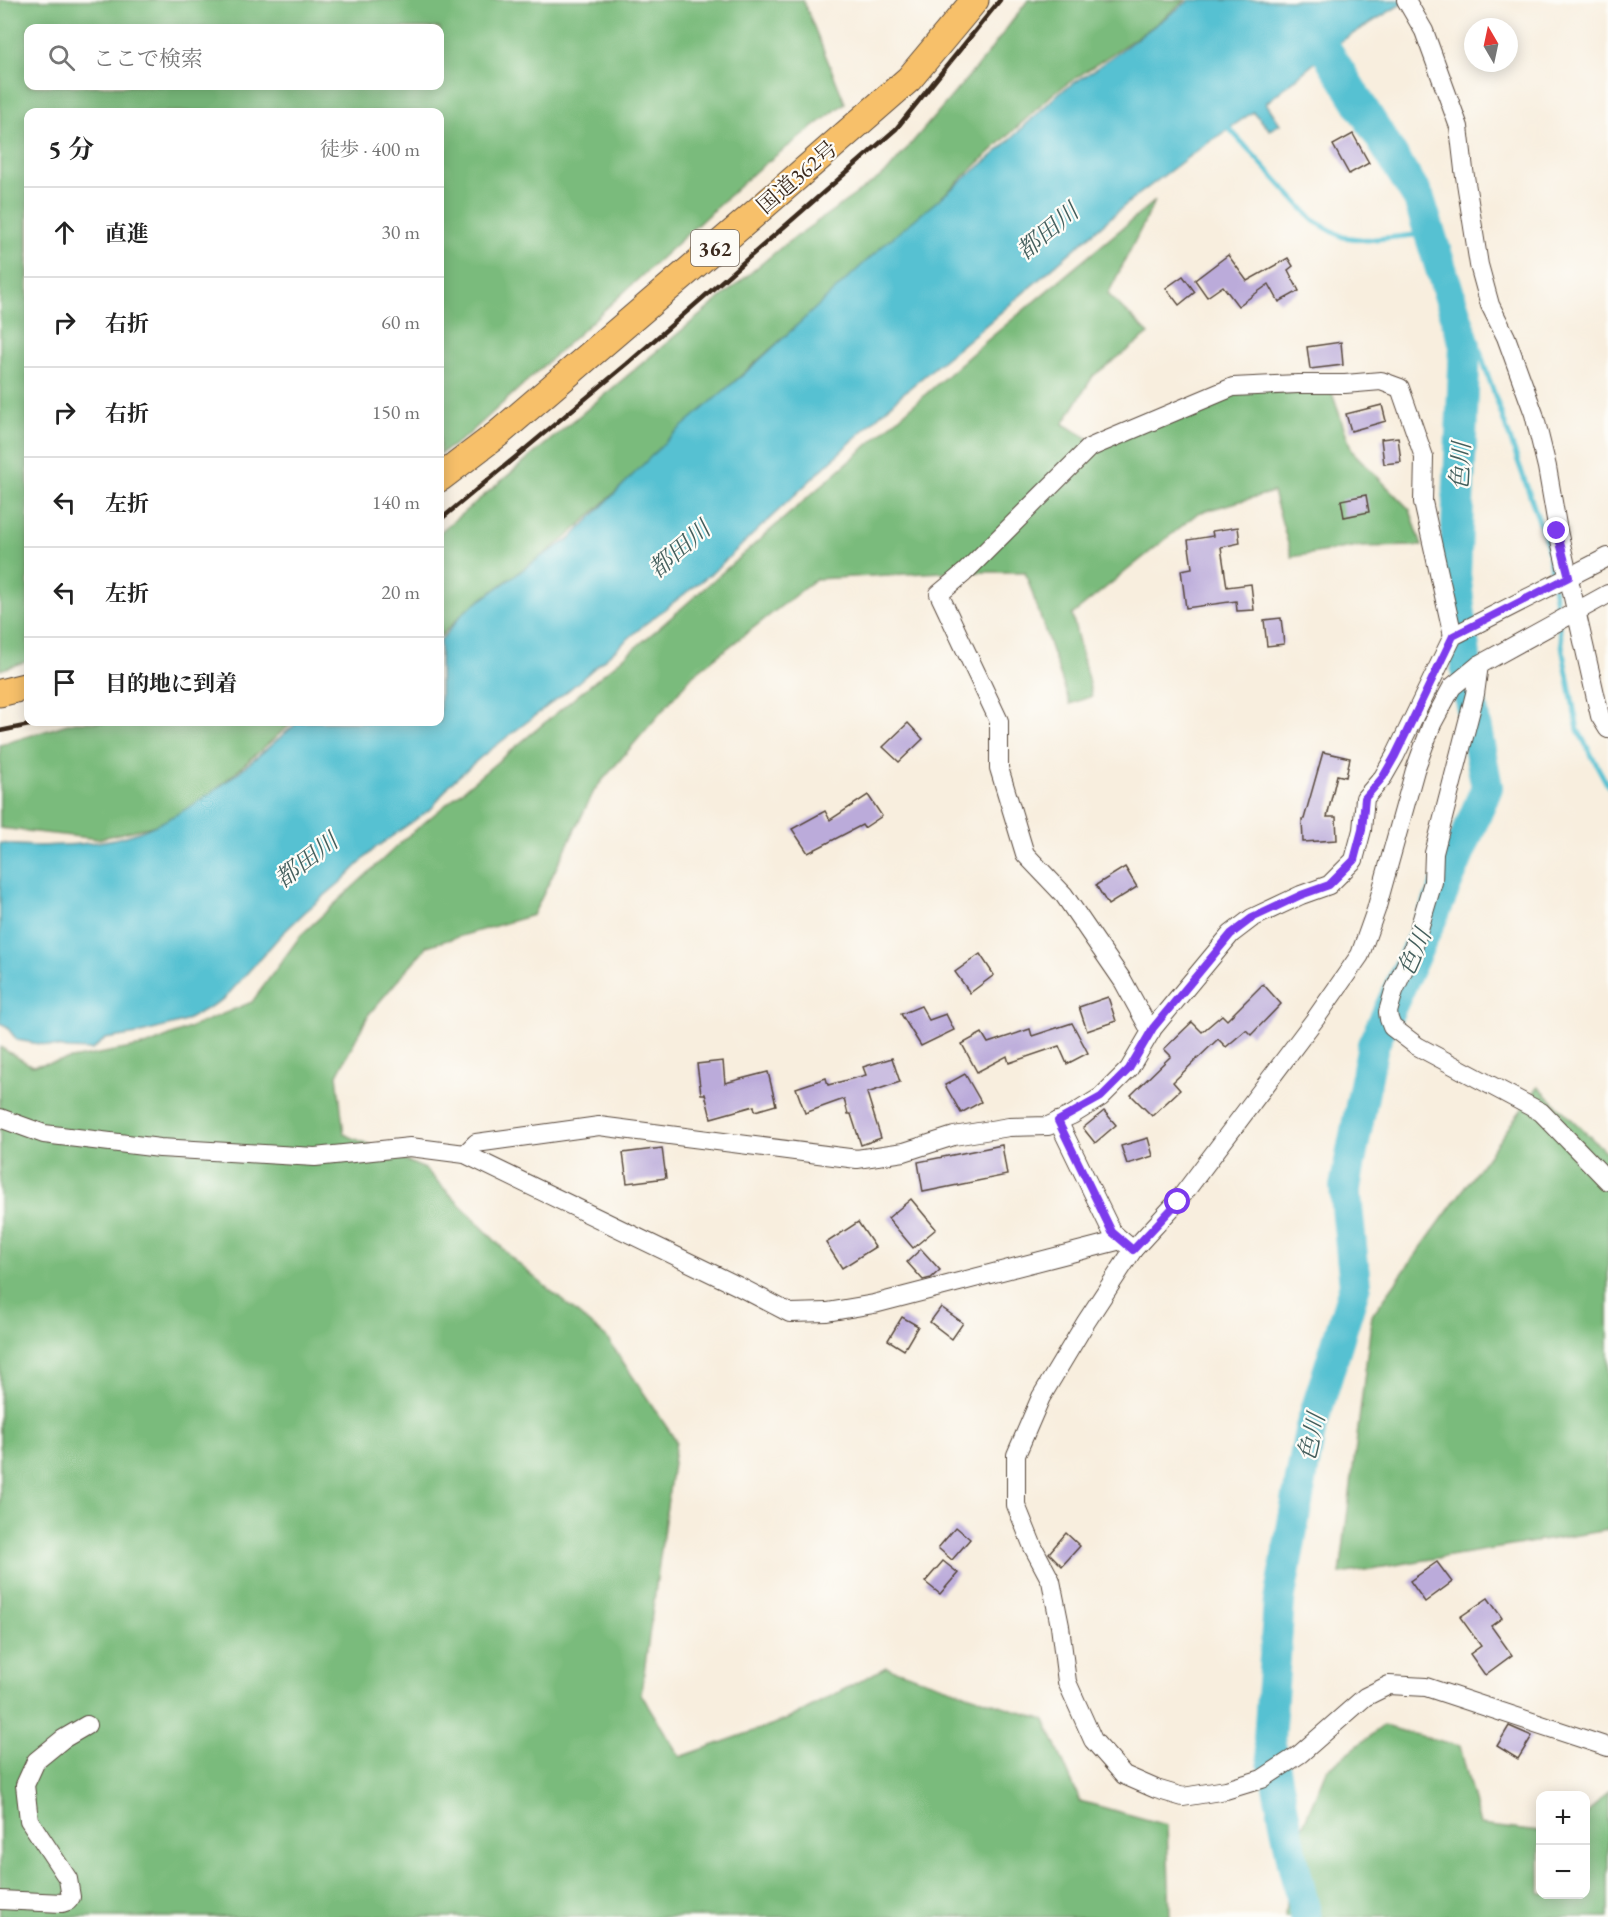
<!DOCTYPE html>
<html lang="ja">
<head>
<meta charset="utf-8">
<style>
  :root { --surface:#fff; --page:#f2f2f2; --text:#222; --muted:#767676; --line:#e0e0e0 }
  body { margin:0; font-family:"EB Garamond","Noto Serif JP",serif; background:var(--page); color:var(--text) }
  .controls { position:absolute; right:18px; bottom:18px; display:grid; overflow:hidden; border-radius:12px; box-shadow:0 3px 15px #0003 }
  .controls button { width:54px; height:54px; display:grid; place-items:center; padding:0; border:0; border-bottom:2px solid var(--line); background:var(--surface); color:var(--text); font:30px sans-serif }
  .compass { position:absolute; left:1464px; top:18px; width:54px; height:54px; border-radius:50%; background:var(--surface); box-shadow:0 3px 15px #0003; rotate:351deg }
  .stop { position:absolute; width:18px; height:18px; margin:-14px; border:4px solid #7c3aed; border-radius:50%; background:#fff }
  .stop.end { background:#7c3aed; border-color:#fff; box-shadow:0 2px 6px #0008 }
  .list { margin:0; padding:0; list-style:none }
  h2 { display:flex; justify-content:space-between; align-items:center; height:78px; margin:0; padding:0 24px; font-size:26px }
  h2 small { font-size:20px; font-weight:400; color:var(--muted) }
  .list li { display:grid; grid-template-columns:39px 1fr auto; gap:18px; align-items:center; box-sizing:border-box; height:90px; padding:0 24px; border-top:2px solid var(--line) }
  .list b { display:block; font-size:22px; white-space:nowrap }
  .list em { font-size:20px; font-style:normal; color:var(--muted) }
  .icon { flex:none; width:33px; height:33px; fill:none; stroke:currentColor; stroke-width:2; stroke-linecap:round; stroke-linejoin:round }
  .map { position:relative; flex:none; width:1608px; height:1917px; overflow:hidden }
  .search { position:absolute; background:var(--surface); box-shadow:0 3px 15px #0003; left:24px; top:24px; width:420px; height:66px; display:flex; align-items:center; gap:15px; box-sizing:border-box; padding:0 21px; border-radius:12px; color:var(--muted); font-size:22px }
  .panel { position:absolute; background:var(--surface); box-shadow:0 3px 15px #0003; left:24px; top:108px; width:420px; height:618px; border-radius:12px }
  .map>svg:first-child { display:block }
  .forest { fill:#7abb7c; stroke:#5a724d; stroke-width:1.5; fill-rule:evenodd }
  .water { fill:#56c1d2; stroke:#487678; stroke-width:1.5 }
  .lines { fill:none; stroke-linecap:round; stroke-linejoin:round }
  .stream { stroke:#56c1d2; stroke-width:5 }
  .river { stroke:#56c1d2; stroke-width:32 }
  .building { fill:#bbabda }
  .minor-casing { stroke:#57473b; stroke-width:20 }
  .highway-casing { stroke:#57473b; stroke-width:29 }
  .minor { stroke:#fff; stroke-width:18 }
  .highway { stroke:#f7c06b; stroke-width:27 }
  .rail { stroke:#3b2a1e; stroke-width:4.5 }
  .route { stroke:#7c3aed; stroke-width:8 }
  .labels { text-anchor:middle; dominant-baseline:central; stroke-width:4.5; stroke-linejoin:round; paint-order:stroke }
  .shield { fill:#fdfcf7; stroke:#75695f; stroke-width:1.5 }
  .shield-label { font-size:21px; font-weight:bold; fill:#3b2a1e }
  .street-label { font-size:22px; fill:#3b2a1e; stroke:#fdfcf7 }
  .water-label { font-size:24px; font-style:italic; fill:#445f5d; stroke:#fdfcf7 }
</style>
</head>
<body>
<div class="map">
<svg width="1608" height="1917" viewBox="0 0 1608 1917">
  <rect width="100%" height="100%" fill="#fdfcf7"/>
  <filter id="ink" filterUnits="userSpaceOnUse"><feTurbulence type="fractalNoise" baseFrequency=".0167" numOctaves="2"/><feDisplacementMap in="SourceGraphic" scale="12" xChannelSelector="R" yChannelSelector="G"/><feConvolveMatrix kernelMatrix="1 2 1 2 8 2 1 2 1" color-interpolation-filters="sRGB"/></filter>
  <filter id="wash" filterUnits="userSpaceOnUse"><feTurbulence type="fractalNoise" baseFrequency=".008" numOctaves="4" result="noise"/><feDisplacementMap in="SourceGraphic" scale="24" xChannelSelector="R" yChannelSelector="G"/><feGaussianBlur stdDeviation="1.35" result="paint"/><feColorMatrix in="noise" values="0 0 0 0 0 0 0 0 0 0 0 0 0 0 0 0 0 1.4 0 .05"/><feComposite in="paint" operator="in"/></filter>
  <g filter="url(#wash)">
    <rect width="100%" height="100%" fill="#f8eede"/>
    <g class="forest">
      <path d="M0 0H803L845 103 757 170 468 435 440 454V112H28V661L0 670ZM28 28H440V86H28Z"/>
      <polygon points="1028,0 1186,0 1152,27 1055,92 944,195 748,369 566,538 464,612 440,637 440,532 784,245 887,172 986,56"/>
      <polygon points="1155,201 1108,294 1149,334 1093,376 1063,424 1098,444 1241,387 1329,384 1352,451 1410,510 1422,546 1352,547 1292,557 1273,492 1198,513 1072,615 1092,696 1070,704 1025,572 943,572 816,579 693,675 595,789 533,915 427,946 369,1014 337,1075 344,1134 425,1169 515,1261 607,1338 676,1441 641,1694 680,1757 788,1719 886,1667 1045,1720 1080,1801 1167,1825 1170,1917 0,1917 0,1047 32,1066 148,1045 252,1002 301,935 408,836 660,627 984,343"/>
      <polygon points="74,722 293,722 182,819 98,839 0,828 0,745"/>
      <polygon points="1538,1087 1608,1154 1608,1530 1340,1574 1372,1315"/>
      <polygon points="1383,1726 1460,1746 1480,1825 1540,1832 1540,1894 1586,1894 1586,1815 1608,1791 1608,1917 1285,1917 1289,1859 1326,1770"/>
    </g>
    <path class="water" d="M1190 0H1408L1341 41 1266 103 1280 124 1270 130 1253 112 1195 152 1130 201 986 325 901 395 713 572 644 625 570 689 481 757 450 784 432 808 374 849 342 881 305 912 281 935 224 999 183 1022 137 1034 105 1039 92 1050 68 1049 17 1040 6 1026 0 1023V843C22 847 42 846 64 845 88 844 113 841 136 833 199 810 249 764 298 722H440V641L464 612 542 556 570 539 671 436 753 366 887 242 997 152 1060 92 1091 72Z"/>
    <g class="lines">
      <polyline class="stream" points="1226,125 1314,221 1343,237 1367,240 1433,233 1447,246 1486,370 1547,544 1564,658 1578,730 1608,786"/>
      <polyline class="river" points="1306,18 1419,199 1465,345 1455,574 1470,699 1487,787 1437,906 1373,1045 1345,1187 1355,1285 1310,1431 1279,1601 1269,1739 1293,1862 1306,1917"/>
    </g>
    <g id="blocks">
      <g class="building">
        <polygon points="1353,134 1369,163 1349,174 1333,145"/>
        <polygon points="1228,255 1247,281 1288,258 1293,266 1288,270 1299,291 1279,302 1269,284 1238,306 1223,286 1207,297 1195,280"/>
        <polygon points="1183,276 1195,292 1179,305 1166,288"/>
        <polygon points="1341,342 1343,365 1310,369 1307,347"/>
        <polygon points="1382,405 1386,421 1351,431 1346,414"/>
        <polygon points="1398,437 1401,462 1384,464 1381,439"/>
        <polygon points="1366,495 1369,512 1344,517 1341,500"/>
        <polygon points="1238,527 1240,543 1221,547 1227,587 1251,584 1254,610 1237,611 1236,601 1186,608 1181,570 1192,568 1188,540 1213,536 1212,531"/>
        <polygon points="1281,618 1284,644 1267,646 1264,620"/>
        <polygon points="908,723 923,739 899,762 883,747"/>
        <polygon points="1323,752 1350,758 1346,777 1337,775 1327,817 1336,817 1337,840 1303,842 1302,819 1304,819"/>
        <polygon points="868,795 882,816 864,828 862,825 808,853 792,829 825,811 830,820"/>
        <polygon points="1125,867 1137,887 1108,905 1096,885"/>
        <polygon points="980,954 994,975 970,993 955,972"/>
        <polygon points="1263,984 1281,1004 1251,1035 1246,1030 1226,1047 1218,1039 1173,1082 1180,1090 1152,1116 1131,1095 1171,1056 1164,1049 1192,1022 1202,1032 1222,1015 1227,1020"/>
        <polygon points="1108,997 1116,1021 1087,1031 1079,1007"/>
        <polygon points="921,1006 929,1020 946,1014 954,1030 921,1046 901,1014"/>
        <polygon points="1072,1023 1088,1053 1067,1064 1059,1046 1009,1063 1007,1056 977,1072 962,1044 982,1033 988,1043 1030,1029 1032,1036"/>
        <polygon points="892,1058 900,1082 867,1093 881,1138 861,1145 851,1114 848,1114 844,1099 805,1113 796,1088 826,1078 828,1085 866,1075 863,1067"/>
        <polygon points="723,1061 725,1083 768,1072 776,1105 755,1111 754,1106 711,1118 705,1094 701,1094 697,1064"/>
        <polygon points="965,1074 981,1102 961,1113 945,1085"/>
        <polygon points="1104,1111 1116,1125 1095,1143 1083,1128"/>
        <polygon points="1148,1138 1153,1156 1127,1164 1121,1146"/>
        <polygon points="1002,1145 1007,1175 923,1192 918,1162"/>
        <polygon points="662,1148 666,1178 627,1183 623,1153"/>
        <polygon points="911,1199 936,1229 913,1248 888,1218"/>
        <polygon points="858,1222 875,1247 842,1268 826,1243"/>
        <polygon points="921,1249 940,1270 931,1278 923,1280 907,1262"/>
        <polygon points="941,1307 963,1323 952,1339 930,1322"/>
        <polygon points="902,1317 918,1326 904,1350 888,1340"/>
        <polygon points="956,1527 970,1539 952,1560 938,1548"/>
        <polygon points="1066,1533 1080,1546 1062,1566 1049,1553"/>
        <polygon points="943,1561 958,1573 940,1594 925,1582"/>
        <polygon points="1437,1562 1452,1582 1425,1602 1410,1581"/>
        <polygon points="1488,1598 1502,1618 1491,1626 1512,1655 1485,1675 1470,1654 1481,1646 1460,1617"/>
        <polygon points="1509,1726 1532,1736 1518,1759 1497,1746"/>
      </g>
    </g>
  </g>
  <g filter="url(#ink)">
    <use href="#blocks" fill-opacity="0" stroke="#57473b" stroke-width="1.5"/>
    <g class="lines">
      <defs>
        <g id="minor">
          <polyline points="1406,0 1424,31 1459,127 1464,170 1479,265 1490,305 1506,337 1534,414 1547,467 1558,531 1600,716 1608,729"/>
          <polyline points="1608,594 1479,665 1452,687 1432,724 1415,770 1376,910 1360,955 1316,1018 1178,1201 1133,1250 1086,1322 1041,1397 1016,1455 1016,1505 1033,1547 1051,1581 1060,1626 1067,1682 1093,1740 1124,1775 1156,1789 1183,1797 1226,1790 1262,1779 1300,1754 1365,1697 1389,1685 1426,1687 1608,1747"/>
          <polyline points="1479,665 1475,694 1434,853 1433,882 1413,949 1394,991 1388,1012 1389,1019 1392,1027 1417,1046 1541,1112 1608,1181"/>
          <polyline points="1151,1032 1123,981 1064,895 1025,854 999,768 999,721 939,594 964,573 1089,448 1098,444 1233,387 1298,384 1345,384 1381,381 1400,388 1424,457 1423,502 1453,636"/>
          <polyline points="0,1118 44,1134 160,1148 315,1157 410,1147 465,1154 738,1286 790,1313 827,1312 874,1304 1121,1240 1133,1250"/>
          <polyline points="1058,1121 1112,1232 1121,1240"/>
          <polyline points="465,1154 476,1143 599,1126 857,1159 904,1152 954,1136 1009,1127 1048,1126 1072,1115 1101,1097 1129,1069 1153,1028 1231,934 1252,918 1301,895 1329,885 1354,860 1362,830 1365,798 1383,777 1395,756 1453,636 1608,557"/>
          <polyline points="0,1900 62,1903 68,1901 71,1897 68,1879 29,1820 25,1785 36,1761 63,1739 87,1725"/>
        </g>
        <g id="highway">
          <polyline points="440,478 499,433 751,217 909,79 975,0"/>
          <polyline points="0,693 28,686"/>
        </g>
      </defs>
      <use href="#minor" class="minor-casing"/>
      <use href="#highway" class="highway-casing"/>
      <use href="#minor" class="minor"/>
      <use href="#highway" class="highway"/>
      <g class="rail">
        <polyline points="440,520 627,364 896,129 1000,0"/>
        <polyline points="0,731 44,722"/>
      </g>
    </g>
  </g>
  <g class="lines" filter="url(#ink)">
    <polyline class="route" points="1178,1202 1133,1250 1112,1232 1058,1121 1101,1097 1129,1069 1153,1028 1231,934 1252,918 1301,895 1329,885 1354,860 1362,830 1365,798 1383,777 1395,756 1453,636 1569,577 1557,531"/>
  </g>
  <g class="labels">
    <rect class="shield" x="691" y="230" width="48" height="36" rx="4.5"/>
    <g class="shield-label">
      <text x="715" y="248">362</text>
    </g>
    <g class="street-label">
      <text transform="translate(797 177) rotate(-41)">国道362号</text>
    </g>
    <g class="water-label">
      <text transform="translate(1047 231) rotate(-40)">都田川</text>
      <text transform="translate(1460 466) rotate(-87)">色川</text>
      <text transform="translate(679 549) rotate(-41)">都田川</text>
      <text transform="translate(306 860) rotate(-38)">都田川</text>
      <text transform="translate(1414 952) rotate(-66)">色川</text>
      <text transform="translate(1311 1437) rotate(-77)">色川</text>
    </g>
  </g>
</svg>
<div class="controls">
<button>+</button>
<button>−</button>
</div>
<svg class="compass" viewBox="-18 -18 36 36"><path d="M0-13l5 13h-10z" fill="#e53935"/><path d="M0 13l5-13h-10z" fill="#767676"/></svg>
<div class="stop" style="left:1178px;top:1202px"></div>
<div class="stop end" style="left:1557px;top:531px"></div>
<div class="search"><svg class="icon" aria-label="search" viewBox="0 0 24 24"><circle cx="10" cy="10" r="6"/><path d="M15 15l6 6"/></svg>ここで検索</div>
<section class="panel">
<h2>5 分<small>徒歩 · 400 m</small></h2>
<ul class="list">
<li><svg class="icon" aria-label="ahead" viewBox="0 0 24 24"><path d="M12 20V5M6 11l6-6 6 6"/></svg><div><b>直進</b></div><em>30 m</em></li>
<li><svg class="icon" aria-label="right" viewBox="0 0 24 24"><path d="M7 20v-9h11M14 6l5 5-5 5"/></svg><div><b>右折</b></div><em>60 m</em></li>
<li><svg class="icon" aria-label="right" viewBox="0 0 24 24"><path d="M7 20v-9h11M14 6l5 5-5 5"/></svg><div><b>右折</b></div><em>150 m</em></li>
<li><svg class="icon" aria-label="left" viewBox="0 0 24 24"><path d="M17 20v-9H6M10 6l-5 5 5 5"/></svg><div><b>左折</b></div><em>140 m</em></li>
<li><svg class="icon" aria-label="left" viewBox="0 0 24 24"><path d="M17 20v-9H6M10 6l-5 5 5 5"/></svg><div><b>左折</b></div><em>20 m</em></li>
<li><svg class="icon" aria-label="arrive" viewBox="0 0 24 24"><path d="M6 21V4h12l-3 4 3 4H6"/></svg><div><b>目的地に到着</b></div></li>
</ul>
</section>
</div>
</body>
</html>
